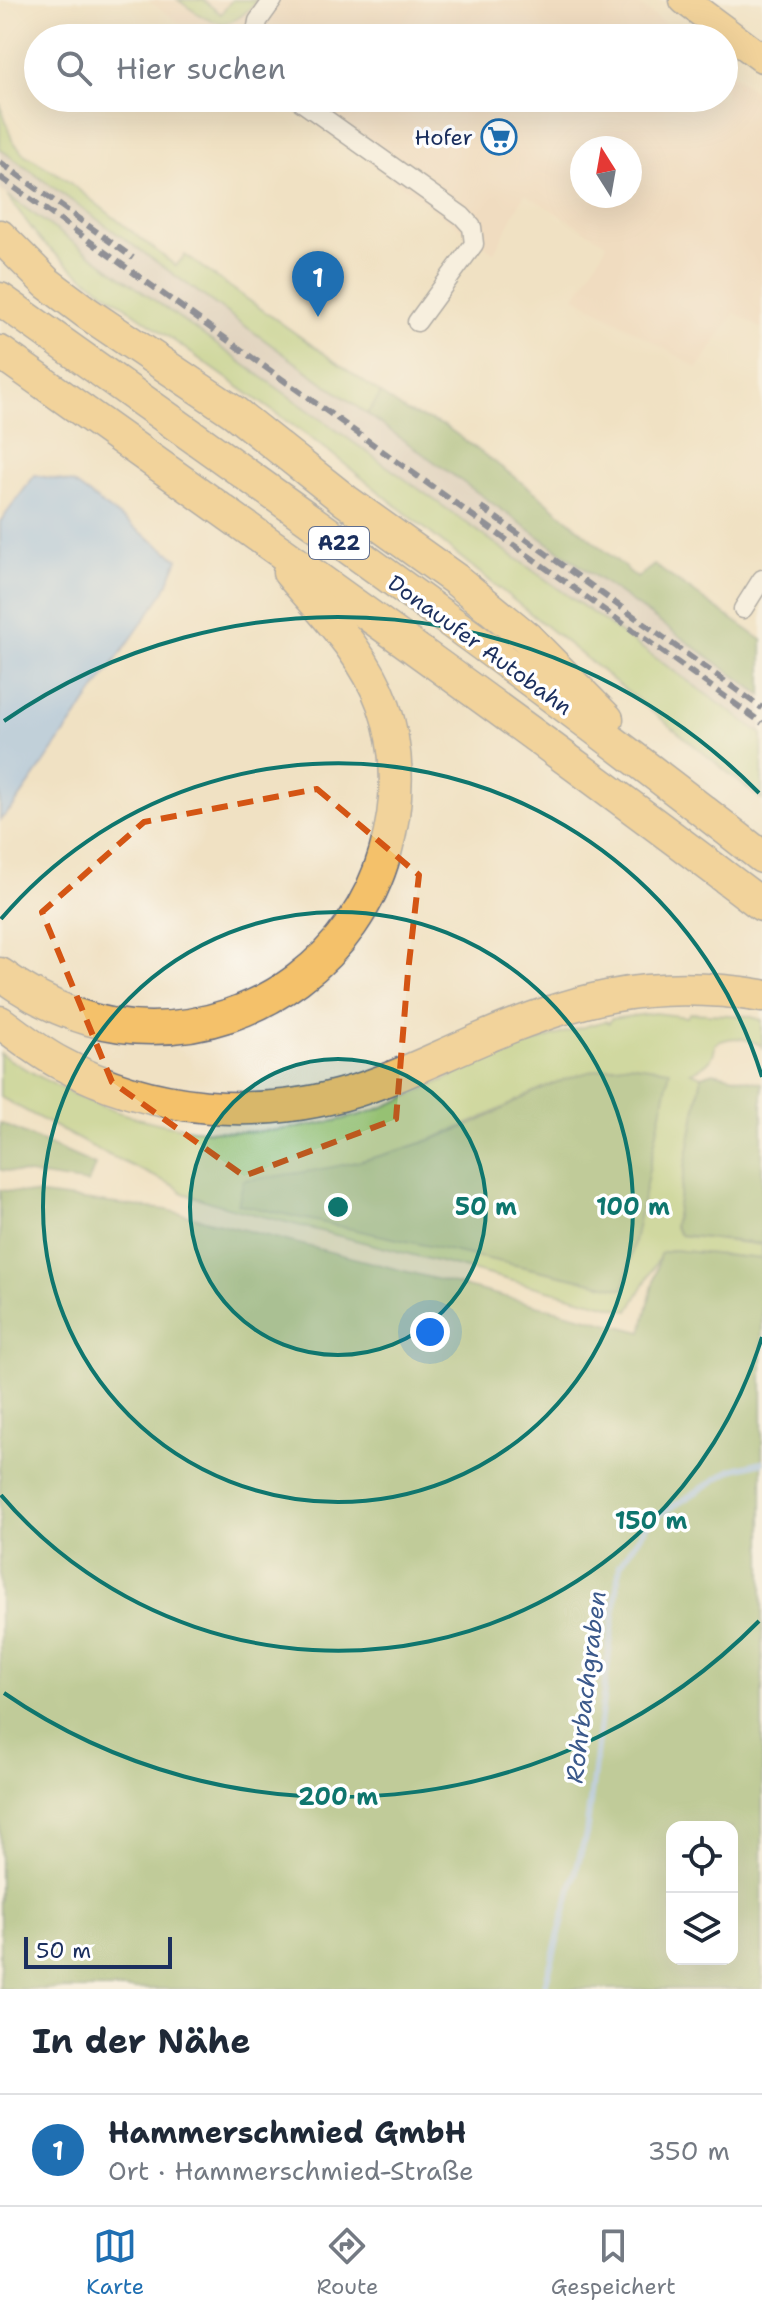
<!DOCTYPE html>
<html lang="de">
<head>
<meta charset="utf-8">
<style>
  :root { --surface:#fff; --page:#f6f6f7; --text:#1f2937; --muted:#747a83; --line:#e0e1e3; --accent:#1f6fb2 }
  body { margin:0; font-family:"Shantell Sans",sans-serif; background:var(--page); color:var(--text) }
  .controls { position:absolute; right:24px; bottom:24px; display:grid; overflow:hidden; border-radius:16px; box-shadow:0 8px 32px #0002 }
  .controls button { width:72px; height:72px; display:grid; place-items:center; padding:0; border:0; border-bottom:2px solid var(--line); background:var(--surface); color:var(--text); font:40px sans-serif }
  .compass { position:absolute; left:570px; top:136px; width:72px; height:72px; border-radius:50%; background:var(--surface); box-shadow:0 8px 32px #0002; rotate:349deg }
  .scale { position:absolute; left:24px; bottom:20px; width:148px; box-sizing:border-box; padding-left:8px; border:4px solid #1b2f5e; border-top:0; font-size:22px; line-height:28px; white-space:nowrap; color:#1b2f5e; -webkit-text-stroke:6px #fff; paint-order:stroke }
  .you { position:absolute; left:430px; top:1332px; width:28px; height:28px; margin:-20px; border:6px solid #fff; border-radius:50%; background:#1a73e8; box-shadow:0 0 0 12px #1a73e833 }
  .badge { display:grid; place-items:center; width:52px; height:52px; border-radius:50%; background:var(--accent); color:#fff; font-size:26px; font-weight:700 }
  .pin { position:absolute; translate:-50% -66px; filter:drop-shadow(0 2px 4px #0008) }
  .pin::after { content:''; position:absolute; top:42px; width:28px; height:24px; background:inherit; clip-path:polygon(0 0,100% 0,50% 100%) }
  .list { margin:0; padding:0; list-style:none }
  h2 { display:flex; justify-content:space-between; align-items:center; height:104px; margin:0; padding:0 32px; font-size:34px }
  h2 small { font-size:26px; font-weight:400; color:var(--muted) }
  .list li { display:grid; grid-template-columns:52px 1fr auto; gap:24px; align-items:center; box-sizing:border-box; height:112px; padding:0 32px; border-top:2px solid var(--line) }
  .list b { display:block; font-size:30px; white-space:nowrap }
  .list p { margin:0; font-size:26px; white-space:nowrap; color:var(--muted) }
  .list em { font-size:26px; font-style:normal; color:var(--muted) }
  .icon { flex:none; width:44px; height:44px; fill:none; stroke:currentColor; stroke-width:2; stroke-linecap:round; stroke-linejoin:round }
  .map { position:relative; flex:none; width:762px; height:1989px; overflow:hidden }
  .search { position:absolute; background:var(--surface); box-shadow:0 8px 32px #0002; left:24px; right:24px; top:24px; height:88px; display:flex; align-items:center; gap:20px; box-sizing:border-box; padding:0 28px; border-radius:44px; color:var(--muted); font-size:30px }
  .sheet { height:216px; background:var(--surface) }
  nav { display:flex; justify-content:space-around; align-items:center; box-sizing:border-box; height:112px; border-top:2px solid var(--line); background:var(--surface); font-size:22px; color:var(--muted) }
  nav a { display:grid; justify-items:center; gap:4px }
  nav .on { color:var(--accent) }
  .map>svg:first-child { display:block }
  .built { fill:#f0d5bc; fill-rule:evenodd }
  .industrial { fill:#cec1b9 }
  .green { fill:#a9cc75; stroke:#627e6a; stroke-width:2; fill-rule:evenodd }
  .forest { fill:#86b066; stroke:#507062; stroke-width:2; fill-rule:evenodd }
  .water { fill:#87baf4; stroke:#5174a9; stroke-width:2 }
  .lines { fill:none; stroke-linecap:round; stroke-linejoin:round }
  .stream { stroke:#87baf4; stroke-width:6 }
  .street-casing { stroke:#666d81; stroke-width:21 }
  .primary-casing { stroke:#666d81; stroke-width:31 }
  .highway-casing { stroke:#666d81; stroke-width:35 }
  .street { stroke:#fff; stroke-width:18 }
  .primary { stroke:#f4c16a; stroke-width:28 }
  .highway { stroke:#f4c16a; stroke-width:32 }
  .rail { stroke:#1b2f5e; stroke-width:6; stroke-dasharray:12 6; stroke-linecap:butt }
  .marked { fill:none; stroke:#d45514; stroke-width:6; stroke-dasharray:16 10; stroke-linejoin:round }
  .ring { fill:none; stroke:#0f766e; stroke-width:4 }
  .labels { text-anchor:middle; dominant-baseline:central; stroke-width:7; stroke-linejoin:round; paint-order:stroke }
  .shield { fill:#fff; stroke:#5f6d8e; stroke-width:2 }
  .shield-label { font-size:20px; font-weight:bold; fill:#1b2f5e }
  .poi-label { font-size:22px; fill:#1b2f5e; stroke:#fff; text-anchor:end }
  .street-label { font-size:22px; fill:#1b2f5e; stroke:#fff }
  .water-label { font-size:24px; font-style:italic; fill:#3b598b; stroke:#fff }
  .centre { fill:#0f766e; stroke:#fff; stroke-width:4 }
  .ring-label { font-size:24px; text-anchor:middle; font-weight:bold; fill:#0f766e; stroke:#fff; stroke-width:7; stroke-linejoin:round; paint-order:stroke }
</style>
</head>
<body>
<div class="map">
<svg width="762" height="1989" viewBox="0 0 762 1989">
  <rect width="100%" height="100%" fill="#fff"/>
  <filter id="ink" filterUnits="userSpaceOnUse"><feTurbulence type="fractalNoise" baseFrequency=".0125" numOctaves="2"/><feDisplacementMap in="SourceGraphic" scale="16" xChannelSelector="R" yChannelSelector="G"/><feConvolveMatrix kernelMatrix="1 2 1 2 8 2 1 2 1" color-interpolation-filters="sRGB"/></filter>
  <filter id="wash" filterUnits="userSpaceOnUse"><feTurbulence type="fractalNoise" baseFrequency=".006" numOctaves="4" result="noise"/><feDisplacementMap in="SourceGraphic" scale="32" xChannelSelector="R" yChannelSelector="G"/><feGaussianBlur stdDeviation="1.8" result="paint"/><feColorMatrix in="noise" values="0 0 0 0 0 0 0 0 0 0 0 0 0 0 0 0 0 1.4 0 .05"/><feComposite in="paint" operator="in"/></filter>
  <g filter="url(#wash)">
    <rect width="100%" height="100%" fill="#f0e1c3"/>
    <g class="built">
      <polygon points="148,0 632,0 685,38 200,38"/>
      <path d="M724 68 762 97V329L735 313 698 368 575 297 607 244 525 194 494 253 282 98H724ZM582 148H630V196H582Z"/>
    </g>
    <polygon class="industrial" points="0,149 762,696 762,734 0,190"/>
    <g class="green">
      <path d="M178 0H203L221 14 232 0H257C228 37 210 23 178 0Z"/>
      <polygon points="0,103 12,140 24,154 61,176 176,266 185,255 381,394 367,414 0,149"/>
      <polygon points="7,195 762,734 762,800 326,449 73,269 41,241"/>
      <path d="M655 1013 687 1017 690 1013 748 1016 762 1020V1050V1046C746 1037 731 1035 715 1044 715 1060 705 1066 691 1072L702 1076 674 1226 680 1235 762 1245V1259L673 1250 661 1254 629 1311 227 1207 183 1193 175 1186 98 1150 0 1097V1053C13 1063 28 1070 42 1078 144 1136 247 1145 360 1115 398 1104 436 1083 472 1067 515 1048 559 1033 605 1021L609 1023 611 1019ZM532 1093 623 1289 296 1175C386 1159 452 1136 532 1093Z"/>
    </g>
    <g class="forest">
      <polygon points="381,394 407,412 445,426 539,495 637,578 654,565 762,640 762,695 367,414"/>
      <path d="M629 1064 670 1070 624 1289 238 1204 244 1180C325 1172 395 1156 470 1125 491 1117 510 1104 530 1094 562 1078 594 1069 629 1064Z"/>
      <polygon points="713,1072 762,1083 762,1244 680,1235 674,1226 702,1076"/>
      <polygon points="0,1123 95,1165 88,1183 0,1170"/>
      <path d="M0 1190 167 1210 642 1332 660 1254 673 1250 762 1259V1989H0ZM672 1827H732V1959H672Z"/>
    </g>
    <polygon class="water" points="35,475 73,483 178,559 165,590 14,806 0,820 0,522"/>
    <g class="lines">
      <polyline class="stream" points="544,1989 586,1834 620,1565 650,1521 731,1470 762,1462"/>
    </g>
  </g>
  <g filter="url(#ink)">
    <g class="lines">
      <defs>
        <g id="street">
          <polyline points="255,38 258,21 273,0"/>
          <polyline points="296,98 462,216 472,227 474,244 417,322"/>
          <polyline points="743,609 762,579"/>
        </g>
        <polyline id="primary" points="684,0 762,58"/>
        <g id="highway">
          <polyline points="0,236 47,283 87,313 234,412 346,501 455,579 527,638 607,719"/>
          <path d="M0 299C256 482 515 662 762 857"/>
          <path d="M0 352C256 534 512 715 762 905"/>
          <path d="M0 974C44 1006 96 1028 151 1028 259 1028 356 957 385 853 399 804 400 752 383 704 364 652 324 614 289 572"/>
          <path d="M0 1022C19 1036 39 1052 60 1063 150 1112 258 1121 355 1091 394 1079 430 1061 467 1045 571 999 648 977 762 996"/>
        </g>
      </defs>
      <use href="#street" class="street-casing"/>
      <use href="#primary" class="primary-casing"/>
      <use href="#highway" class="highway-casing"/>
      <use href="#street" class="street"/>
      <use href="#primary" class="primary"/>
      <use href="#highway" class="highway"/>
      <g class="rail">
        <polyline points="0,162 133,258"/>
        <polyline points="0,177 762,723"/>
        <polyline points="481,507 762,708"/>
      </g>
    </g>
  </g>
  <path d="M0 0H762V1989H0ZM317 789 419 875 408 972 396 1119 244 1176 112 1082 42 912 144 822Z" fill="#f0e1c3" fill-opacity=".55" fill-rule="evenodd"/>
  <path class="marked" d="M317 789 419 875 408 972 396 1119 244 1176 112 1082 42 912 144 822Z"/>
  <circle cx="338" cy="1207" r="148" fill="#0f766e" fill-opacity=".12"/>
  <g class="ring">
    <circle cx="338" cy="1207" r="148"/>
    <circle cx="338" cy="1207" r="295"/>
    <path d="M762 1337A443 443 0 0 1 1 1495M1 919A443 443 0 0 1 762 1077"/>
    <path d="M759 1621A590 590 0 0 1 4 1693M4 721A590 590 0 0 1 759 793"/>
  </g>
  <defs>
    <symbol id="supermarket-ring" viewBox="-11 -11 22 22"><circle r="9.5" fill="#fff" stroke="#1f6fb2" stroke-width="1.5"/><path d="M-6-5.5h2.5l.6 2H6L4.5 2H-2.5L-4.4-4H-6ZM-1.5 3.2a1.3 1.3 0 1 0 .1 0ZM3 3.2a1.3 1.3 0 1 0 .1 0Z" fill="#1f6fb2"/></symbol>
  </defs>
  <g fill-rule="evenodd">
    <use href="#supermarket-ring" x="479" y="117" width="40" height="40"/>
  </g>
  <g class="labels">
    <rect class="shield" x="309" y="527" width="60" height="32" rx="6"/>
    <g class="shield-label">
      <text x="339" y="543">A22</text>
    </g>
    <g class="poi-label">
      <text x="473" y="137">Hofer</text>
    </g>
    <g class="street-label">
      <text transform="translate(480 645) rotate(36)">Donauufer Autobahn</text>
    </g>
    <g class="water-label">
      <text transform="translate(586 1687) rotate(-83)">Rohrbachgraben</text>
    </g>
  </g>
  <circle cx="338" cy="1207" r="12" class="centre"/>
  <g class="ring-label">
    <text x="486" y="1215">50 m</text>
    <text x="633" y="1215">100 m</text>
    <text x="651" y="1529">150 m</text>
    <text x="338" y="1805">200 m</text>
  </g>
</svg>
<div class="controls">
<button><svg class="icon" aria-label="locate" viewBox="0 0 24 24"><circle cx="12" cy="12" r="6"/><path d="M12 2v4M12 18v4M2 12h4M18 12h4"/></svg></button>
<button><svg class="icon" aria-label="layers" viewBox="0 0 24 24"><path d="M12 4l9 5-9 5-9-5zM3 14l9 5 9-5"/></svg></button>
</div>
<svg class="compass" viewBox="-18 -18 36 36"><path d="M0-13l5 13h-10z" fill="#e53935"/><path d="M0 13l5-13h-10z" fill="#747a83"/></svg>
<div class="scale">50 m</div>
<div class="you"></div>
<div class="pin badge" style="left:318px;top:317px">1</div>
<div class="search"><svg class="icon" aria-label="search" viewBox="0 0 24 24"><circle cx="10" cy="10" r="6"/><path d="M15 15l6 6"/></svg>Hier suchen</div>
</div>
<section class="sheet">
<h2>In der Nähe<small></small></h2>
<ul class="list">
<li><span class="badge">1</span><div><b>Hammerschmied GmbH</b><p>Ort · Hammerschmied-Straße</p></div><em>350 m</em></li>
</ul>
</section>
<nav>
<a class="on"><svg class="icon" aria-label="map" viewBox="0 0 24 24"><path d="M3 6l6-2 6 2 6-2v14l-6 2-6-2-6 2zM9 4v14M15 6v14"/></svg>Karte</a>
<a><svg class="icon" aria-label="directions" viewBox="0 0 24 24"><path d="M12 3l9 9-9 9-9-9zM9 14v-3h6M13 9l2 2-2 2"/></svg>Route</a>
<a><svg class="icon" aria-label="saved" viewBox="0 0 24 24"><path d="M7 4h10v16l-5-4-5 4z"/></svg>Gespeichert</a>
</nav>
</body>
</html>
